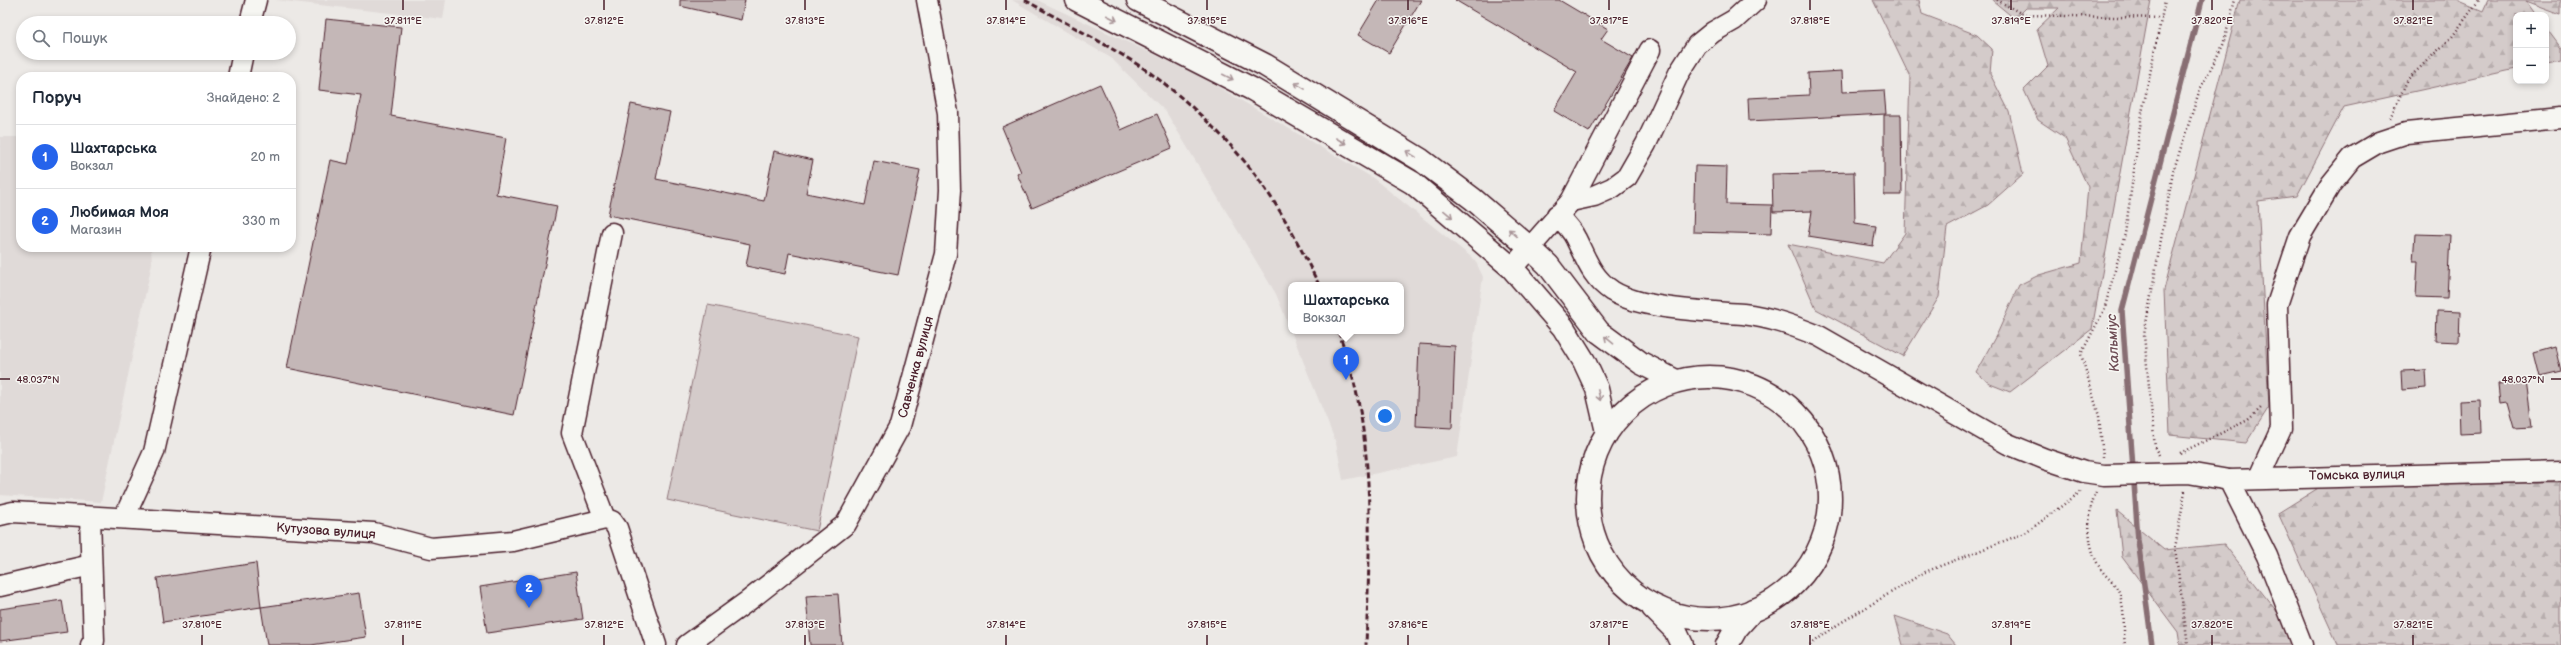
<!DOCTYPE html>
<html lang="uk">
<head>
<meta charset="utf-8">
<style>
  :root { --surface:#fff; --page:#f2f2f3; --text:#1f2937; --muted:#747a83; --line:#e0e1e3; --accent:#2563eb }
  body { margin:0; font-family:"Balsamiq Sans",sans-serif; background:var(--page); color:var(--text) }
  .controls { position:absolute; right:12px; top:12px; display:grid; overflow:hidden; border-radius:8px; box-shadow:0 2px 6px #0003 }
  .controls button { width:36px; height:36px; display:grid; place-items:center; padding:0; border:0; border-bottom:1px solid var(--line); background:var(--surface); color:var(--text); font:20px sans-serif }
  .you { position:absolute; left:1385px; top:416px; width:14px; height:14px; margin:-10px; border:3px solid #fff; border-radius:50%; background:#1a73e8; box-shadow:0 0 0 6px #1a73e833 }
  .badge { display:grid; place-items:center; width:26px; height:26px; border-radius:50%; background:var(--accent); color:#fff; font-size:13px; font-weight:700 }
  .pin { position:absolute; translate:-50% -33px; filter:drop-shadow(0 1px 2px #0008) }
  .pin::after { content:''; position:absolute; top:21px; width:14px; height:12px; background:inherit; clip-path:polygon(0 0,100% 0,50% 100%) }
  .popup { position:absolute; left:1288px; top:282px; width:116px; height:52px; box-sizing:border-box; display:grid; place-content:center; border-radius:8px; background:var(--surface); filter:drop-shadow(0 1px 3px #0005); font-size:13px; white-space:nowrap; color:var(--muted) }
  .popup b { font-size:15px; color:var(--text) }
  .popup::after { content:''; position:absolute; left:50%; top:100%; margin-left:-8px; border:8px solid transparent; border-top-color:var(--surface) }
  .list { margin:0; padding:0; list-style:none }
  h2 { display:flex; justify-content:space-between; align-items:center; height:52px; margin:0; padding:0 16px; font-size:17px }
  h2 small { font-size:13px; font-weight:400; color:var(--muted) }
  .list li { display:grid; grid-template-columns:26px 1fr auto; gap:12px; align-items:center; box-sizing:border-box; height:64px; padding:0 16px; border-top:1px solid var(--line) }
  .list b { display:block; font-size:15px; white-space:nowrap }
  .list p { margin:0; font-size:13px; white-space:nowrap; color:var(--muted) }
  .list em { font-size:13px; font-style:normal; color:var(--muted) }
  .icon { flex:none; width:22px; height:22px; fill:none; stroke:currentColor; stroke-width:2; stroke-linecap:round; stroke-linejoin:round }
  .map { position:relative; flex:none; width:2561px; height:645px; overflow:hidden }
  .search { position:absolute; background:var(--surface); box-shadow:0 2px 6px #0003; left:16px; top:16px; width:280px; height:44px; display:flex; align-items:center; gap:10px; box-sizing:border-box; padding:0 14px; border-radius:22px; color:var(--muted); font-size:15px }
  .panel { position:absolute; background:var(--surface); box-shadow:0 2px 6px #0003; left:16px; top:72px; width:280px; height:180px; border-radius:16px }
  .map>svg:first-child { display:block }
  .built { fill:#e0dad8 }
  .forest { fill:url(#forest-firs); stroke:#8f757a }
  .pitch { fill:#d4cbca; stroke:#8f757a }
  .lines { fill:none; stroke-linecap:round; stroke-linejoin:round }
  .stream { stroke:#886e73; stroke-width:5.5 }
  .building { fill:#c4b7b7; stroke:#4a1f2b }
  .minor-casing { stroke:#4a1f2b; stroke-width:23 }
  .major-casing { stroke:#4a1f2b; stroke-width:25 }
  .path { stroke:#4a1f2b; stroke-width:2.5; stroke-dasharray:1 3; stroke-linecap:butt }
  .minor { stroke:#f6f6f2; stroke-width:20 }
  .major { stroke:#f6f6f2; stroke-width:22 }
  .rail { stroke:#4a1f2b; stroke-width:3; stroke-dasharray:6 3; stroke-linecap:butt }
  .oneway { stroke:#a99598 }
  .ticks { fill:none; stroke:#4a1f2b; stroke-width:1.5 }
  .labels { text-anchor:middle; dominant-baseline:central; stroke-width:3; stroke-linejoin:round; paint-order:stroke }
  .street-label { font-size:13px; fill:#4a1f2b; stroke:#f6f6f2 }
  .water-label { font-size:14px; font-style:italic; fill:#6e4d55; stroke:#f6f6f2 }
  .ticks-label { font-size:10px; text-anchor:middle; fill:#4a1f2b; stroke:#f6f6f2; stroke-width:3; stroke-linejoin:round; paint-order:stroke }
</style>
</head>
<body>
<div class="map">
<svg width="2561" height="645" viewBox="0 0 2561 645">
  <defs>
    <pattern id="forest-firs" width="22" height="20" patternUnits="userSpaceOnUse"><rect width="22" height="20" fill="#d4cbca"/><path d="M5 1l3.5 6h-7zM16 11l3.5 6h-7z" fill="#b8aeae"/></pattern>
  </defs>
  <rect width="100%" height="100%" fill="#ece9e6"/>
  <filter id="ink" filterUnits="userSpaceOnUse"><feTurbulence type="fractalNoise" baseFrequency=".025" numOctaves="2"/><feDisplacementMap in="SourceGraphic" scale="8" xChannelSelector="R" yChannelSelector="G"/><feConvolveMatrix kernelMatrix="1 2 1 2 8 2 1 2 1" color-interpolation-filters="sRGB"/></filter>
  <g filter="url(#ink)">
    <g class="built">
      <polygon points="275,0 446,0 443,19"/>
      <polygon points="1012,0 1037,0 1196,74 1373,178 1475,260 1483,277 1457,457 1343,480 1336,443 1291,331 1401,331 1401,285 1291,285 1291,331 1276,294 1166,112 1111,58"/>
      <polygon points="0,137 21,137 21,247 151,247 152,263 101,502 0,495"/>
    </g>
    <g class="forest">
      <polygon points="1873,0 1919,0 1922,14 1977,35 1992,49 1990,74 2009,111 2023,174 1988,205 1947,227 1939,297 1903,356 1816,309 1788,244 1883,263 1905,233 1910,77"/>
      <polygon points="1992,0 2151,0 2092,329 2010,392 1990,384 1976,372 1998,332 2019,285 2039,275 2081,263 2088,187 2065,138 2038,120 2024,90 2048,66 2037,29 2059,8 2026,8 2015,19"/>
      <polygon points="2240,0 2457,0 2483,11 2488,0 2561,0 2561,14 2526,1 2536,15 2516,15 2516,69 2344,107 2297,196 2258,201 2269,407 2246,443 2170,435 2164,290"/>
      <polygon points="2546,28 2561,48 2561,60 2546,63"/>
      <polygon points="2328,482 2561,483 2561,645 2338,645 2278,513"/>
      <polygon points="2117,511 2164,550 2224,544 2285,622 2294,645 2180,645 2178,632 2122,557"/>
      <polygon points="1895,616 1947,634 1956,645 1903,645"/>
    </g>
    <polygon class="pitch" points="708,305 858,336 817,531 667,500"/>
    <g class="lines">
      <polyline class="stream" points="2152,645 2138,540 2122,311 2202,0"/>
    </g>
    <g class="building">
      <polygon points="680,0 745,0 741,20 680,6"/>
      <polygon points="1379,0 1421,0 1389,53 1358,35"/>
      <polygon points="1455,0 1559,0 1608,29 1601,39 1633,58 1589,132 1554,111 1577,72"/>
      <polygon points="326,19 401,27 391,116 506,138 496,194 557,206 514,415 287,368 330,160 348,164 361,95 319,90"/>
      <polygon points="1842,71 1843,92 1884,90 1886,114 1749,121 1748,98 1809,95 1808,73"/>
      <polygon points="1100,84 1121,130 1157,114 1172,148 1032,208 1017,174 1021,172 1002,127"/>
      <polygon points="631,104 670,112 656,179 764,201 774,151 813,160 806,193 865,205 874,161 920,170 898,275 789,253 785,274 746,266 750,244 608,215"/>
      <polygon points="1884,115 1901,115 1902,195 1884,195"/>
      <polygon points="1695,166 1727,167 1726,204 1772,205 1771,234 1693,232"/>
      <polygon points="1854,172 1855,223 1876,226 1873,246 1808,236 1812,211 1773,212 1772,174"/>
      <polygon points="2415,234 2450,235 2447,298 2416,297 2418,261 2413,261"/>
      <polygon points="2437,311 2460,312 2459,342 2436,341"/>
      <polygon points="1419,344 1455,346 1452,428 1416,426"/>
      <polygon points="2555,347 2561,372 2540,377 2534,353"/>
      <polygon points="2426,370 2427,388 2402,390 2401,371"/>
      <polygon points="2526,381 2532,426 2514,427 2507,402 2500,403 2498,384"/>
      <polygon points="2480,400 2481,433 2460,434 2459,401"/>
      <polygon points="256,563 261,607 163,622 157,578"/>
      <polygon points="576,572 583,619 487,633 480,587"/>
      <polygon points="359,593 366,637 311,645 267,645 261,607"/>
      <polygon points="838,594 842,645 810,645 806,596"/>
      <polygon points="62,600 67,632 0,641 0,609"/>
    </g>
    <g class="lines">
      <defs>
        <g id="minor">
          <polyline points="250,23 256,0"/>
          <polyline points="238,77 243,53"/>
          <polyline points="1571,201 1594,196 1612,188 1627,177 1646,144 1679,73 1697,45 1713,32 1734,20 1756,0"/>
          <path d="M1557 215C1564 222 1572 230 1576 239 1586 259 1592 278 1612 291 1643 310 1706 311 1743 314 1770 317 1794 326 1819 336L2008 444 2045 459 2084 472 2104 475 2188 473 2229 480 2561 471"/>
          <polyline points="1512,268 1571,201 1650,50"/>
          <polyline points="2259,477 2281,429 2277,305 2300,236 2331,184 2352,158 2379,142 2406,133 2561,118"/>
          <polyline points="2229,480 2267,556 2302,645"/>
          <polyline points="0,515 13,512 374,533 431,548 513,541 605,519 612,521 617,528 656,645"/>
          <polyline points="90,517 94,641 91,645"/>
          <polyline points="124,518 154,452 201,247"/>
          <polyline points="605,519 572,433 612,233"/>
          <polyline points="0,586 91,565"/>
          <polyline points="687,645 748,601 846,524 900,426 946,254 950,190 948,113 927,0"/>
        </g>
        <g id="major">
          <polyline points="1077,0 1252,89 1413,183 1512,268 1563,327 1584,361 1597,389 1607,432"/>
          <polyline points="1138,0 1265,65 1421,160 1473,199 1530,248 1548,265 1599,332 1641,363 1676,381"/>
          <circle cx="1709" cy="498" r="121"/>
          <polyline points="1653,608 1675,630 1682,645"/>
          <polyline points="1727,645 1736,629 1753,610"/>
        </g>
      </defs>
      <use href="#minor" class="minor-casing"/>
      <use href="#major" class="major-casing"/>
      <g class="path">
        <polyline points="1997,0 2024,15 2162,18"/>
        <polyline points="2390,118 2408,79 2452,37 2479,0"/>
        <polyline points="2180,453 2248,420 2261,408"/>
        <polyline points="2159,455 2155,448 2144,335 2173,172 2200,89 2223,45 2235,0"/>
        <polyline points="2103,457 2099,416 2081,354 2104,310 2125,234 2142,113 2165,0"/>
        <polyline points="2185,491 2175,548 2188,645"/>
        <path d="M2096 492C2086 514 2086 551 2103 572 2110 581 2119 586 2121 599 2125 613 2123 630 2125 645"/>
        <polyline points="1810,645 1837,625 1925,572 2027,532 2083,490"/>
      </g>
      <use href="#minor" class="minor"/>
      <use href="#major" class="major"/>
      <g class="rail">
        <path d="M1025 0C1065 23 1107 44 1146 70 1186 98 1236 146 1264 187 1286 218 1302 251 1319 285"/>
        <path d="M1338 331C1377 431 1370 540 1366 645"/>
      </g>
    </g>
    <defs><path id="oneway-shaft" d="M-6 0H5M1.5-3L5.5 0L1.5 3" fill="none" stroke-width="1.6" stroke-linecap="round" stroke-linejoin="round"/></defs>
    <g class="oneway">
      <use href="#oneway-shaft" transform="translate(1112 18) rotate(27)"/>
      <use href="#oneway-shaft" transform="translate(1228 77) rotate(27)"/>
      <use href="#oneway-shaft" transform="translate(1300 86) rotate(-149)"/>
      <use href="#oneway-shaft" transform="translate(1341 141) rotate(30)"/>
      <use href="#oneway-shaft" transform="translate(1411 154) rotate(-149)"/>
      <use href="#oneway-shaft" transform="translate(1448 214) rotate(40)"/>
      <use href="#oneway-shaft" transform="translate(1513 233) rotate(-139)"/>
      <use href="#oneway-shaft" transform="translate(1609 340) rotate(-140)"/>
      <use href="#oneway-shaft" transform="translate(1599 395) rotate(77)"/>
    </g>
  </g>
  <path class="ticks" d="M403 0V10M604 0V10M805 0V10M1006 0V10M1207 0V10M1408 0V10M1609 0V10M1810 0V10M2011 0V10M2212 0V10M2413 0V10M0 379H10M2551 379H2561M202 635V645M403 635V645M604 635V645M805 635V645M1006 635V645M1207 635V645M1408 635V645M1609 635V645M1810 635V645M2011 635V645M2212 635V645M2413 635V645"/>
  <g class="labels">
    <g class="street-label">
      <text transform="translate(916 367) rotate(-75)">Савченка вулиця</text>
      <text transform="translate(2357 475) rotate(-1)">Томська вулиця</text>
      <text transform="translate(326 531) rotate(4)">Кутузова вулиця</text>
    </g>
    <g class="water-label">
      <text transform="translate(2113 343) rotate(-93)">Кальміус</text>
    </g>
  </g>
  <g class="ticks-label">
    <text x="403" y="24">37.811°E</text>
    <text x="604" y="24">37.812°E</text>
    <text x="805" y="24">37.813°E</text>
    <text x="1006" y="24">37.814°E</text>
    <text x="1207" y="24">37.815°E</text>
    <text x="1408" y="24">37.816°E</text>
    <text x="1609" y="24">37.817°E</text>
    <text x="1810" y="24">37.818°E</text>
    <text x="2011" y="24">37.819°E</text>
    <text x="2212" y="24">37.820°E</text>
    <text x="2413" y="24">37.821°E</text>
    <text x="38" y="383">48.037°N</text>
    <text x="2523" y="383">48.037°N</text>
    <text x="202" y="628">37.810°E</text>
    <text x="403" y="628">37.811°E</text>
    <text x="604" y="628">37.812°E</text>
    <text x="805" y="628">37.813°E</text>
    <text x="1006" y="628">37.814°E</text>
    <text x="1207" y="628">37.815°E</text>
    <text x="1408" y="628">37.816°E</text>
    <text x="1609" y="628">37.817°E</text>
    <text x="1810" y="628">37.818°E</text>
    <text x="2011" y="628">37.819°E</text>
    <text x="2212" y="628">37.820°E</text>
    <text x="2413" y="628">37.821°E</text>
  </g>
</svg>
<div class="controls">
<button>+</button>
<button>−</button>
</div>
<div class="you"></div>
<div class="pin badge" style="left:1346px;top:380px">1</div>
<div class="popup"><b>Шахтарська</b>Вокзал</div>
<div class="pin badge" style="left:529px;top:608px">2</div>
<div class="search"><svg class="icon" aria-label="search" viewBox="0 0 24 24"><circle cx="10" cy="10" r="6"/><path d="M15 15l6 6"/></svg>Пошук</div>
<section class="panel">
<h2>Поруч<small>Знайдено: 2</small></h2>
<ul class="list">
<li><span class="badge">1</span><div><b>Шахтарська</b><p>Вокзал</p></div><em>20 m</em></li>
<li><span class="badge">2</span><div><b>Любимая Моя</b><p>Магазин</p></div><em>330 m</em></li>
</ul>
</section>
</div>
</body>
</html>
